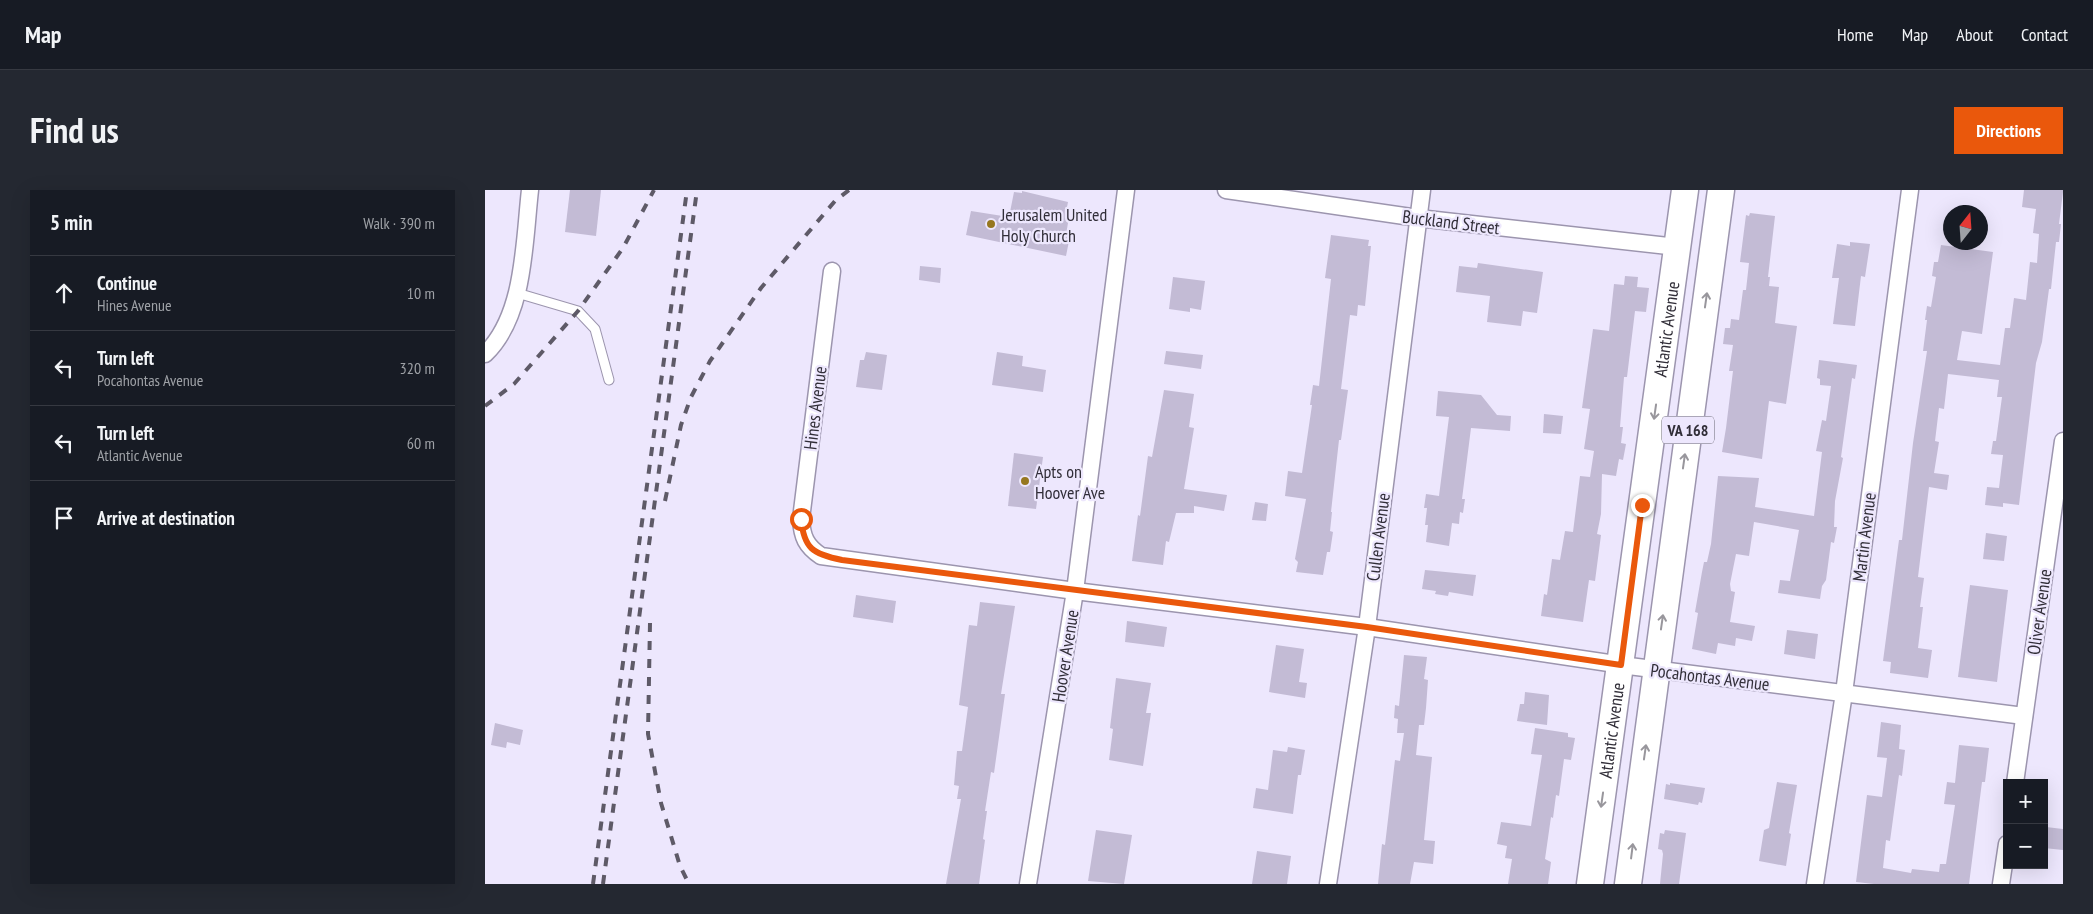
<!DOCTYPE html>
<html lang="en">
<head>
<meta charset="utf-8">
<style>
  :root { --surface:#171b24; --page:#242831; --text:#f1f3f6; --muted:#9ea1a6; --line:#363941; --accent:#ea580c }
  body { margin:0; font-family:"PT Sans Narrow",sans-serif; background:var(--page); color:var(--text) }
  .controls { position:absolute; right:15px; bottom:15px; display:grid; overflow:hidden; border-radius:0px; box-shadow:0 5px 20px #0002 }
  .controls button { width:45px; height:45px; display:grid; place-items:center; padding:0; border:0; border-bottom:1px solid var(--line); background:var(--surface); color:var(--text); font:25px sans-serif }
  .compass { position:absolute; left:1458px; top:15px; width:45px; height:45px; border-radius:50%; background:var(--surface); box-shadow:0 5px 20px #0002; rotate:17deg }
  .stop { position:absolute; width:15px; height:15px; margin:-11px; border:4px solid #ea580c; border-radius:50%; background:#fff }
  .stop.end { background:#ea580c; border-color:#fff; box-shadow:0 1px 5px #0008 }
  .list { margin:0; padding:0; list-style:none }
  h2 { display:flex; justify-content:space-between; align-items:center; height:65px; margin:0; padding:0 20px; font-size:21px }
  h2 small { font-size:16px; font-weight:400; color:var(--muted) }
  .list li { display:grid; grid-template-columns:32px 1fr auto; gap:15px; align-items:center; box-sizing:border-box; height:75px; padding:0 20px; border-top:1px solid var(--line) }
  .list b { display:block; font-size:19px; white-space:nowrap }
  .list p { margin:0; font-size:16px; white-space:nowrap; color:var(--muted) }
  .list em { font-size:16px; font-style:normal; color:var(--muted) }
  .icon { flex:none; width:28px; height:28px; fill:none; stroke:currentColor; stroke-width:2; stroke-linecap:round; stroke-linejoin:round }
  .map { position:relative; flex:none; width:1578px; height:694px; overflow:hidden; border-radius:0px }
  header { display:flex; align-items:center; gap:30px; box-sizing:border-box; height:70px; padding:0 25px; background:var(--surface); border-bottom:1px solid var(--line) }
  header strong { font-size:24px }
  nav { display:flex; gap:28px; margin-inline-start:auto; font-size:18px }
  .intro { display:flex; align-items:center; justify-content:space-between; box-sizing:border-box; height:120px; padding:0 30px }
  h1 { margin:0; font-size:35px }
  .button { padding:12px 22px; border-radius:0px; background:var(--accent); color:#fff; font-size:18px; font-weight:700 }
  main { display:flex; gap:30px; padding:0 30px }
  aside { flex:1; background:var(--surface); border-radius:0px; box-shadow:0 5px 20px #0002 }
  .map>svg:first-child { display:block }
  .building { fill:#c3bbd5 }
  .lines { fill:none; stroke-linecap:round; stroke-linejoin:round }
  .service-casing { stroke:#9c95ae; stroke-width:11 }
  .minor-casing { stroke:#9c95ae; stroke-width:19 }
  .primary-casing { stroke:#9c95ae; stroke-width:29 }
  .service { stroke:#fff; stroke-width:9 }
  .minor { stroke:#fff; stroke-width:16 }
  .primary { stroke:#fff; stroke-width:26 }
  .rail { stroke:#5e5a67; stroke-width:4; stroke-dasharray:9 9; stroke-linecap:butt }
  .oneway { stroke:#98969c }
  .route { stroke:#ea580c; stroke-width:6 }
  .poi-dot { fill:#96771f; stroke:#ede7fd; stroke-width:2 }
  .labels { text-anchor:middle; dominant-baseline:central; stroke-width:4.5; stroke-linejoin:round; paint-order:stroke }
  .shield { fill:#ede7fd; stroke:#696673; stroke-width:1 }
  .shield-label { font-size:16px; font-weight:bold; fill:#312e38 }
  .poi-label { font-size:18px; fill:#312e38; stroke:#ede7fd; text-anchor:start }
  .street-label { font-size:18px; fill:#312e38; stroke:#ede7fd }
</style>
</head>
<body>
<header>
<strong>Map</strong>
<nav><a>Home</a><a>Map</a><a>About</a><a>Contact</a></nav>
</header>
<div class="intro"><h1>Find us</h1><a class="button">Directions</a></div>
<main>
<aside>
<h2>5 min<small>Walk · 390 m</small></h2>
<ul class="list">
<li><svg class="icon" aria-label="ahead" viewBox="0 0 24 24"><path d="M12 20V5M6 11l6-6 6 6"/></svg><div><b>Continue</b><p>Hines Avenue</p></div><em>10 m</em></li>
<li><svg class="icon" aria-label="left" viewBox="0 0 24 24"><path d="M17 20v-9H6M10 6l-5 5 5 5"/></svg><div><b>Turn left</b><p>Pocahontas Avenue</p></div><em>320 m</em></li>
<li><svg class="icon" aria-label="left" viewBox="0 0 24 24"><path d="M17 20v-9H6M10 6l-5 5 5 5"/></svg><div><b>Turn left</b><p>Atlantic Avenue</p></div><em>60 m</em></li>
<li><svg class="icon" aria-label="arrive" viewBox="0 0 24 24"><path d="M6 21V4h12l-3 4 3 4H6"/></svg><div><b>Arrive at destination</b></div></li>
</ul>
</aside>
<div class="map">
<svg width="1578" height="694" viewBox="0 0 1578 694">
  <rect width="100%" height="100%" fill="#ede7fd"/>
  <g class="building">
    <polygon points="85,0 116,0 111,46 80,42"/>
    <polygon points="1539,0 1578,0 1578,2 1574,34 1576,34 1574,52 1571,52 1566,99 1564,99 1557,152 1551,173 1534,315 1518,313 1518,317 1500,315 1502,297 1514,298 1518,265 1506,264 1508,251 1511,251 1517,207 1512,207 1514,190 1463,184 1459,219 1454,218 1450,251 1454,252 1449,283 1464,285 1462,300 1444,297 1433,387 1439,388 1435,417 1438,417 1433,458 1447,460 1443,488 1405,483 1406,472 1398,471 1414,350 1417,350 1428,253 1442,161 1438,161 1442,130 1440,130 1442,116 1446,117 1451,87 1447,86 1449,72 1453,72 1456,55 1508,62 1497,144 1477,141 1472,170 1515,175 1520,138 1525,138 1529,108 1541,110 1545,72 1552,73 1554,44 1548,43 1551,19 1537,17"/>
    <polygon points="537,1 583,12 582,17 585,21 581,45 585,46 581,66 481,45 486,21 524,27 529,2 537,3"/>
    <polygon points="1265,23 1290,26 1283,87 1285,87 1284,96 1294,97 1290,133 1312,136 1301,214 1284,211 1277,269 1237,262 1241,238 1248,181 1244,181 1248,155 1238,154 1240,138 1245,138 1246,129 1254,130 1258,100 1261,100 1264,73 1255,72 1261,25 1264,26"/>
    <polygon points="846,45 884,50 883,56 886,56 880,116 873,115 872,126 865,125 856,199 863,200 856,250 854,250 846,322 847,322 845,341 848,342 845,362 842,362 838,385 811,382 813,372 810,369 821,309 800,306 803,281 817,283 827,215 825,215 828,195 834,196 846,89 840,88"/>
    <polygon points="1365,52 1385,54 1380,87 1376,86 1370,136 1348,134 1354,88 1347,88 1352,54 1365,56"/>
    <polygon points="993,73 1058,82 1052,123 1038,121 1036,136 1002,132 1005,106 971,102 974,76 992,78"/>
    <polygon points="435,76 456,78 455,93 434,90"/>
    <polygon points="1140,86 1153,87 1152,97 1164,98 1161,122 1150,121 1142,187 1139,187 1135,237 1138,237 1136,253 1141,254 1138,270 1134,269 1131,286 1117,284 1116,324 1112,344 1116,345 1110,391 1104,390 1098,432 1056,426 1059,404 1062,405 1067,369 1075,370 1080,341 1088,342 1095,286 1105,287 1109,261 1099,259 1105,219 1097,218 1108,139 1124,141 1129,94 1139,95"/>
    <polygon points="688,87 720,91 716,120 705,118 705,122 684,119"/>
    <polygon points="681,161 718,165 716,179 679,174"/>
    <polygon points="381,162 402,165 397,200 371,197 375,170 379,170"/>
    <polygon points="512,162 538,166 537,176 561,180 558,202 507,195"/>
    <polygon points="1334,170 1372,175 1370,189 1367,188 1356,267 1358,268 1350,311 1349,337 1352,337 1349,353 1346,352 1341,390 1337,396 1335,409 1293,403 1295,390 1305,391 1314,340 1269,332 1264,366 1251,364 1245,394 1246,401 1250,402 1245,432 1270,436 1267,451 1251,448 1250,456 1233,453 1231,464 1207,459 1213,423 1210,422 1217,382 1219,372 1222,372 1226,354 1233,286 1274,288 1270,317 1329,326 1337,262 1331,261 1337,230 1341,231 1346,196 1335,195 1335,189 1332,188"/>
    <polygon points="679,200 709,204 704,237 709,238 699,299 742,305 739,321 709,316 709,323 691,323 684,352 681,351 678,375 647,371 653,325 655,326 663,266 667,267"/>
    <polygon points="953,201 996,205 1012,225 1026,226 1025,241 986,238 977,309 980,309 978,323 975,322 974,334 967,333 964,356 941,352 943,335 940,335 942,318 939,318 941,304 954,306 964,227 951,226"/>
    <polygon points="1059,224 1078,226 1076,244 1058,243"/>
    <polygon points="529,263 558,267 551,319 523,316"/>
    <polygon points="770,312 783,314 781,331 767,330"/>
    <polygon points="1501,343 1522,346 1519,371 1498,369"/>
    <polygon points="940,380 991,385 988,406 964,402 963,406 950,404 951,401 937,399"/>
    <polygon points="1485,395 1523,400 1512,492 1473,487"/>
    <polygon points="371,405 411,411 408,433 368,427"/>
    <polygon points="495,412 530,416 516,504 520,504 509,583 506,582 500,621 502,621 498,649 500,650 494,694 461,694 476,609 472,609 474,596 469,595 472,561 477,561 483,517 474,515 484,435 492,436"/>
    <polygon points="642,431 682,437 679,457 640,452"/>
    <polygon points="1302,440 1333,444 1330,469 1299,464"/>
    <polygon points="791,455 819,459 814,492 822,493 820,508 784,502"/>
    <polygon points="919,465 942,467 939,489 943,490 941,518 939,535 934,535 931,565 947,567 939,650 950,651 948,674 929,672 925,694 893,694 897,654 900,655 910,570 915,571 919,543 912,543 913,529 909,528 910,515 914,516"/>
    <polygon points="631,488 666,493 661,523 666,523 658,576 624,570 628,539 625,538"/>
    <polygon points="1040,502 1064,505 1062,535 1032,531 1035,514 1039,514"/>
    <polygon points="1396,532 1416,535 1414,559 1420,560 1417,586 1414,585 1405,651 1401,650 1398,678 1426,683 1427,679 1454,682 1455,674 1461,674 1470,615 1459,614 1462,592 1470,593 1474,555 1504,558 1500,592 1497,592 1484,694 1389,694 1371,692 1382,605 1397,607 1402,568 1392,567"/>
    <polygon points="10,533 38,540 35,555 22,552 21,558 6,555"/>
    <polygon points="1050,538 1083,543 1083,547 1090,548 1086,570 1079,569 1074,606 1071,605 1068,628 1066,627 1060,669 1066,672 1063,694 1023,694 1027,669 1020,668 1022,656 1012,654 1016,632 1046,636 1057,565 1046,564"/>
    <polygon points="803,557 820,560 816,585 813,585 808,624 768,618 771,598 783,600 788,560 802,562"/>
    <polygon points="1292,592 1312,595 1304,643 1306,644 1301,676 1274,671 1279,640 1284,638"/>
    <polygon points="1185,593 1220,598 1217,613 1214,612 1213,615 1179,609 1181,594 1185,595"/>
    <polygon points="1561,637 1578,639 1578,660 1559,658"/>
    <polygon points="611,640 647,645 639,694 603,691"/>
    <polygon points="1180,640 1201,643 1194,694 1175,694 1178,664 1177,660 1173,659 1175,643 1179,644"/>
    <polygon points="772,661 806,666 802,694 767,694"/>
  </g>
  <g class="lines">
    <defs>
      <polyline id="service" points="32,103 93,121 110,139 124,190"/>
      <g id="minor">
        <polyline points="741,0 933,28 1192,57"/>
        <path d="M347 81 316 329C317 347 321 356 336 366L590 401 882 437 1144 476 1539 526"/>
        <path d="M0 164C40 126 39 52 45 0"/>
        <polyline points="1530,593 1578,251"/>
        <polyline points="543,694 590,401 641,0"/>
        <polyline points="843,694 882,437 937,0"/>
        <polyline points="1330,694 1359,503 1425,0"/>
        <polyline points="1516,694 1522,654"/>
      </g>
      <g id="primary">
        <path id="s1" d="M1105 694 1200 0"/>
        <polyline points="1143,694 1236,0"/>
      </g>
    </defs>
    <use href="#service" class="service-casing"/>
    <use href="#minor" class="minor-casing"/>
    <use href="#primary" class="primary-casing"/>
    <use href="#service" class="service"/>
    <use href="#minor" class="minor"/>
    <use href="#primary" class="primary"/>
    <g class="rail">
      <polyline points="0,216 29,194 93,121 138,58 169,0"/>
      <polyline points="180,311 196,235 206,207 225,171 276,98 350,11 364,0"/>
      <polyline points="165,433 163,544 176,613 195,676 204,694"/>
      <polyline points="108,694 202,0"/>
      <polyline points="118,694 212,0"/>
    </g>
  </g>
  <defs><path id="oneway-shaft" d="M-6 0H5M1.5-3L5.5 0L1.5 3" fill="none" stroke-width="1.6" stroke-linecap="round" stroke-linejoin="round" transform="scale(1.25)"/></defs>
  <g class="oneway">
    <use href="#oneway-shaft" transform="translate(1221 110) rotate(-82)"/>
    <use href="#oneway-shaft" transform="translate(1170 222) rotate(98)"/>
    <use href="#oneway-shaft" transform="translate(1199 271) rotate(-82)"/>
    <use href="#oneway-shaft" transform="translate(1177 432) rotate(-82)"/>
    <use href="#oneway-shaft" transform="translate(1160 562) rotate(-82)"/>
    <use href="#oneway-shaft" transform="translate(1117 610) rotate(98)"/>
    <use href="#oneway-shaft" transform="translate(1147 661) rotate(-83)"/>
  </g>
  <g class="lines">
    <path class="route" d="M316 329C319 359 328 364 357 370L882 437 1136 475 1157 315"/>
  </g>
  <g class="poi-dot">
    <circle cx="506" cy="34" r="5"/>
    <circle cx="540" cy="291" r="5"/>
  </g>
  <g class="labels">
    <rect class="shield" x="1177" y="226.5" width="52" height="27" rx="4"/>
    <g class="shield-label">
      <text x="1203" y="240">VA 168</text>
    </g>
    <g class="poi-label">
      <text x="516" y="24">Jerusalem United<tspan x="516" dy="21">Holy Church</tspan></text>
      <text x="550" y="281">Apts on<tspan x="550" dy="21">Hoover Ave</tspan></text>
    </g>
    <g class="street-label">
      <text transform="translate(966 32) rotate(7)">Buckland Street</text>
      <text stroke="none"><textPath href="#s1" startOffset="560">Atlantic Avenue</textPath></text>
      <text transform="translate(330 218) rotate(-83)">Hines Avenue</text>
      <text transform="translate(893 347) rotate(-83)">Cullen Avenue</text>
      <text transform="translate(1379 347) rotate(-83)">Martin Avenue</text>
      <text transform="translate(1554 422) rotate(-82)">Oliver Avenue</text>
      <text transform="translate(580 466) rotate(-81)">Hoover Avenue</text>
      <text transform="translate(1225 487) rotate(7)">Pocahontas Avenue</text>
      <text stroke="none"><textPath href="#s1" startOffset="155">Atlantic Avenue</textPath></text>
    </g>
  </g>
</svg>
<div class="controls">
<button>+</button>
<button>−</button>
</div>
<svg class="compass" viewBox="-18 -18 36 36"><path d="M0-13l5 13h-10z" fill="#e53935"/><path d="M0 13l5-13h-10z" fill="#9ea1a6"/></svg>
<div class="stop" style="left:316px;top:329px"></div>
<div class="stop end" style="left:1157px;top:315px"></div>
</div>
</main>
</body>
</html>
